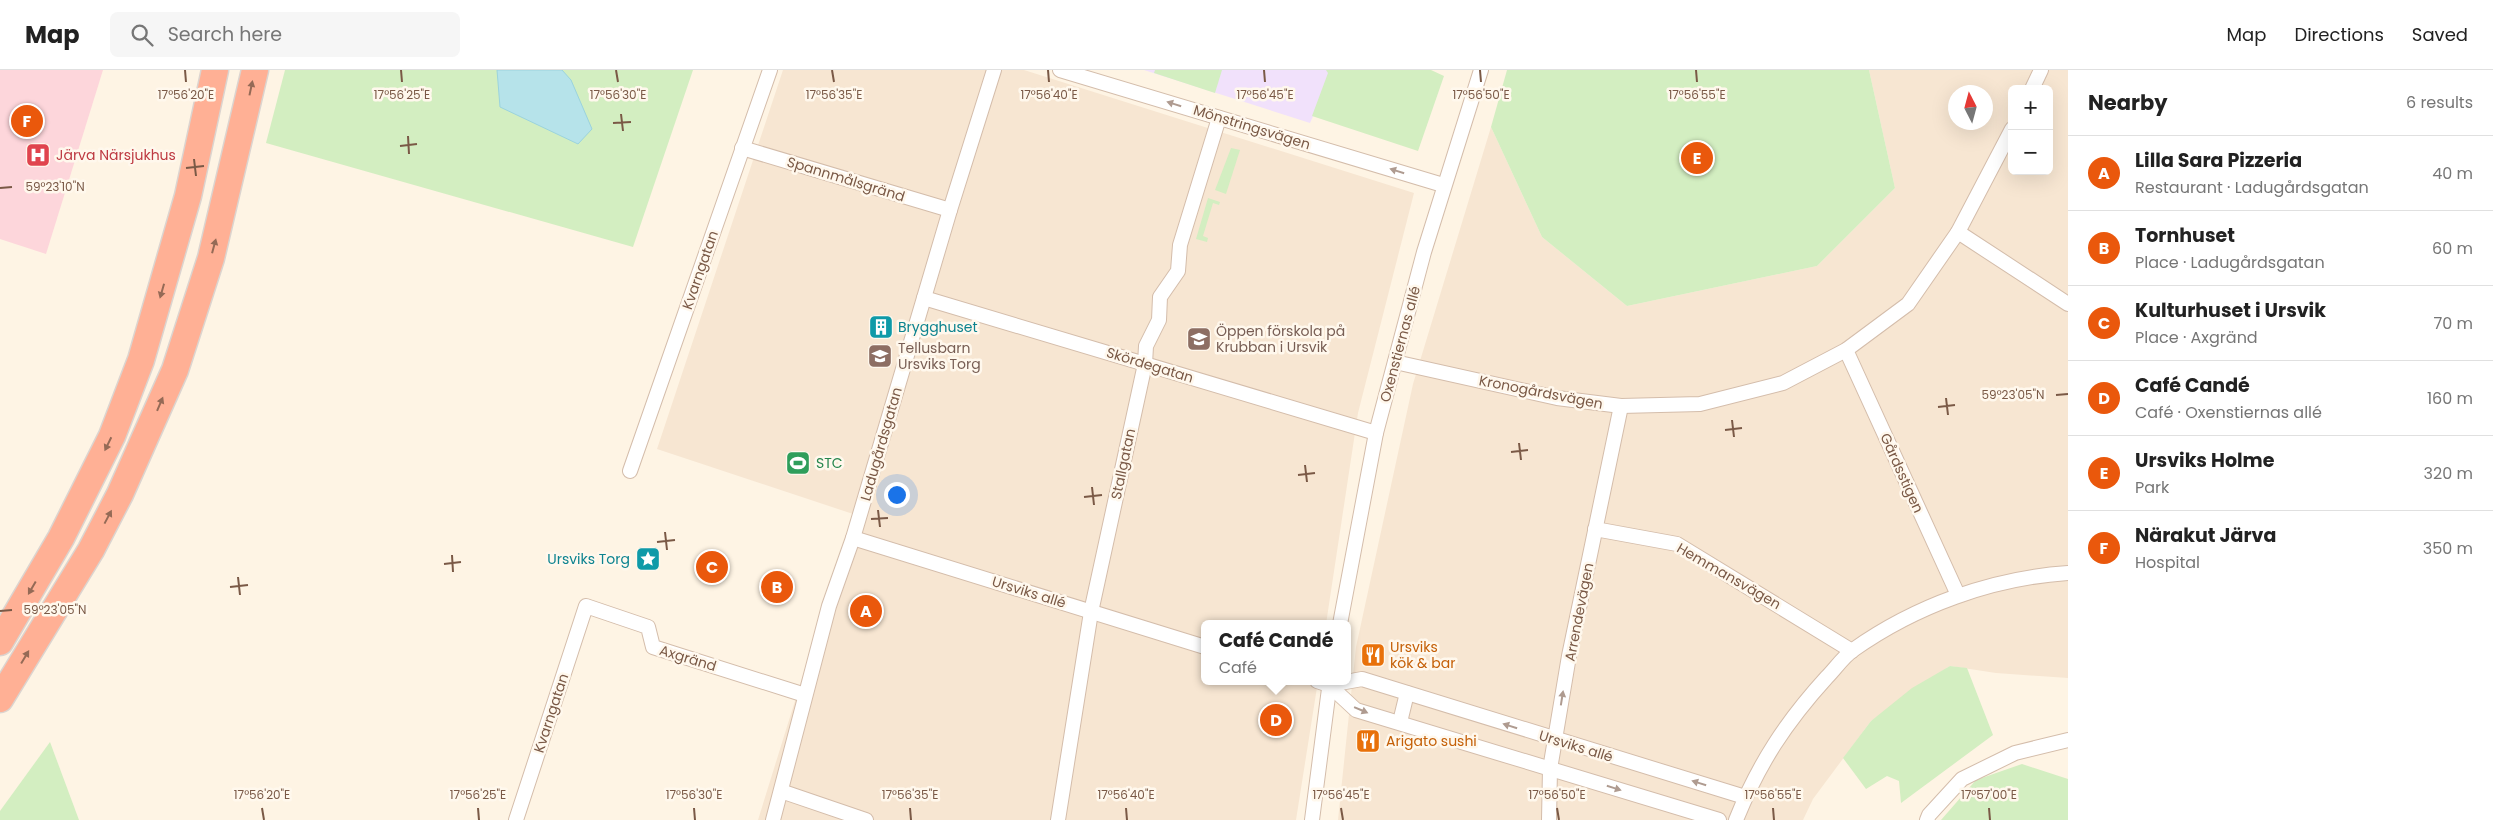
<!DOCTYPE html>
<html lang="en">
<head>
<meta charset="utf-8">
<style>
  :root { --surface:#fff; --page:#f6f6f6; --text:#222; --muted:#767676; --line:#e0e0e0; --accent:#ea580c }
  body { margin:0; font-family:Poppins,sans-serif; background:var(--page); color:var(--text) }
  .controls { position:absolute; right:15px; top:15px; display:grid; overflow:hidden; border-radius:8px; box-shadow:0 5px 20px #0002 }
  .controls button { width:45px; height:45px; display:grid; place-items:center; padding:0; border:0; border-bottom:1px solid var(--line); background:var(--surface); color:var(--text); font:25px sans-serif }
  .compass { position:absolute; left:1948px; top:15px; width:45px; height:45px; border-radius:50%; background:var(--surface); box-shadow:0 5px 20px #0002; rotate:354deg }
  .you { position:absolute; left:896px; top:424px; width:18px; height:18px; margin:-12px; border:4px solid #fff; border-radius:50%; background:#1a73e8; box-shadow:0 0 0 8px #1a73e833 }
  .badge { display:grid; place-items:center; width:32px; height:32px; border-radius:50%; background:var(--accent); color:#fff; font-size:16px; font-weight:700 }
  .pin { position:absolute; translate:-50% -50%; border:2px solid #fff; box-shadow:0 1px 5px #0006 }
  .popup { position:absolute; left:1201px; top:550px; width:150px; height:65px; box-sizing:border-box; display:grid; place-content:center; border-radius:8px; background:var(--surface); filter:drop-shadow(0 1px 4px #0005); font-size:16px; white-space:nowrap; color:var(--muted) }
  .popup b { font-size:19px; color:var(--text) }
  .popup::after { content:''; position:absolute; left:50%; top:100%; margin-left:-10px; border:10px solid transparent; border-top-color:var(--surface) }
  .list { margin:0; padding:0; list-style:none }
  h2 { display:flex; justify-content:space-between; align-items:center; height:65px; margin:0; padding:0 20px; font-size:21px }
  h2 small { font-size:16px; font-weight:400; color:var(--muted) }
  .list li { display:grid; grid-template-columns:32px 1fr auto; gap:15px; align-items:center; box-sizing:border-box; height:75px; padding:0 20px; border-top:1px solid var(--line) }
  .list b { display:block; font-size:19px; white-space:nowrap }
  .list p { margin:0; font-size:16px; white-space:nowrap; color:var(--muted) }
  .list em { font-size:16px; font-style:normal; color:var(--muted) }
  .icon { flex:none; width:28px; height:28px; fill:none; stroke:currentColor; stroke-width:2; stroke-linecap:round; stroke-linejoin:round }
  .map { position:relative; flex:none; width:2068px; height:750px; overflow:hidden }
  header { display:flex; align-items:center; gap:30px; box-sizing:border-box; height:70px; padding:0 25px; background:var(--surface); border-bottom:1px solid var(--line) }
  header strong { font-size:24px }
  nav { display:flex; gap:28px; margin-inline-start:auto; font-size:18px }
  .search { width:350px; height:45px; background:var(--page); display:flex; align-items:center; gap:12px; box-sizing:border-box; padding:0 18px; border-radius:8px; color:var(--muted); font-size:19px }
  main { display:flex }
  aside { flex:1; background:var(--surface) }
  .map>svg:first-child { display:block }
  .residential { fill:#f7e6d2; fill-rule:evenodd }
  .education { fill:#f1e1fb }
  .medical { fill:#fdd6db }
  .green { fill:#d3eec1 }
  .water { fill:#b6e3ea; stroke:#9bd3dd }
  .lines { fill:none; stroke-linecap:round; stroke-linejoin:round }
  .street-casing { stroke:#d4bdab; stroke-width:16 }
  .highway-casing { stroke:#dcd4cf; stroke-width:29 }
  .street { stroke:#fff; stroke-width:14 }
  .highway { stroke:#ffb095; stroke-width:26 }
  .oneway { fill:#956a56 }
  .oneway2 { fill:#af9b90 }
  .ticks { fill:none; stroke:#7a5946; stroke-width:2 }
  .labels { text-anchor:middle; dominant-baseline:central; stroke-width:5; stroke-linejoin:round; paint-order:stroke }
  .street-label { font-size:14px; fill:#7a5946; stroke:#fff8ed }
  .health-label { font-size:14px; fill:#be3a42; stroke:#fff8ed; text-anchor:start }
  .culture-label { font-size:14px; fill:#0d838f; stroke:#fff8ed; text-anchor:start }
  .education-label { font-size:14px; fill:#785e54; stroke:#fff8ed; text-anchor:start }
  .leisure-label { font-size:14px; fill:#27864d; stroke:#fff8ed; text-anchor:start }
  .food-label { font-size:14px; fill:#c56008; stroke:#fff8ed; text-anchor:start }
  .ticks-label { font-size:12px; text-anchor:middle; fill:#7a5946; stroke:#fff8ed; stroke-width:5; stroke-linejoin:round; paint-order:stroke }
</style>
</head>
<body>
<header>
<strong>Map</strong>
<div class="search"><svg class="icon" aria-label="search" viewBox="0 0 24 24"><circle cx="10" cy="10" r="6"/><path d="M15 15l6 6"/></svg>Search here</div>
<nav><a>Map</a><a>Directions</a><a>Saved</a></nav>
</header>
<main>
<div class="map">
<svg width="2068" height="750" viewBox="0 0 2068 750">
  <rect width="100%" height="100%" fill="#fef4e4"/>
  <g class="residential">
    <polygon points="783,0 1024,0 1414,123 1358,343 1326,554 1205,554 1205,611 1318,611 1296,750 758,750 853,444 657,379"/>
    <path d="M1869 0H2068V608L1996 603 1950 596 1871 651 1813 729 1803 750H1338L1356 577 1413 314 1491 57 1542 167 1627 236 1817 196 1895 118ZM2012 19H2049V101H2012ZM1956 22H1986V52H1956Z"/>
  </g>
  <polygon class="education" points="1144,0 1334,0 1310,53"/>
  <polygon class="medical" points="0,0 103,0 46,184 0,169"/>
  <g class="green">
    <polygon points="285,0 693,0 633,177 266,73"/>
    <polygon points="1155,0 1222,0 1215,23 1154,3"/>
    <polygon points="1326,0 1431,0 1444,6 1418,81 1312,46 1328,3"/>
    <polygon points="1507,0 1869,0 1895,118 1817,196 1627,236 1542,167 1491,57"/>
    <polygon points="1231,78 1240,80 1226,124 1215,120"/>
    <polygon points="1208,128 1220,132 1219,135 1213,133 1203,166 1208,168 1207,172 1196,169"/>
    <polygon points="1950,596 1967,598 1993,665 1901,733 1899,711 1887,706 1866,719 1843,688 1871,651 1912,618"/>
    <polygon points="50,672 79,750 0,750 0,741"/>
    <polygon points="2022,694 2068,709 2068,750 1941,750 1976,710"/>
  </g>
  <polygon class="water" points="497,0 562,0 571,10 592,59 578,74 500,37"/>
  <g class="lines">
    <defs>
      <g id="street">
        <polyline points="1060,0 1443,115"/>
        <polyline points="2032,19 2041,0"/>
        <polyline points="742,78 950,140"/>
        <polyline points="1958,162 2068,234"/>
        <polyline points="924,228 1376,363"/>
        <polyline points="1846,280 1958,525"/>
        <polyline points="1395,292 1557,328 1621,336 1700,334 1783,313 1846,280 1908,234 1958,162 2012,59"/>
        <polyline points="630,401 770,0"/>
        <polyline points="1595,459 1677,474 1852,581"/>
        <polyline points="853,468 1205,577"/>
        <polyline points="1340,554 1376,363 1424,182 1481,0"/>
        <polyline points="1317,611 1329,615 1356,640 1719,750"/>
        <polyline points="1329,615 1362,609 1745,727"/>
        <polyline points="1400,652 1407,623"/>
        <polyline points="781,721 866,750"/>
        <polyline points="516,750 586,536 648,557 653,577 805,625"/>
        <polyline points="773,750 829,536 853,468 950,140 994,0"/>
        <polyline points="1058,750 1091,542 1145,294 1146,276 1159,250 1160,227 1178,201 1180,175 1219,48"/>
        <polyline points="1312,750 1330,611"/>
        <polyline points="1549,750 1550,699 1569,586 1621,336"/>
        <path d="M1736 750C1759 693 1786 652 1827 607 1835 599 1843 587 1853 580 1915 536 1992 508 2068 503"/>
        <polyline points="1927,750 1929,745 1962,709 2015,683 2068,670"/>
      </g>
      <g id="highway">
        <polyline points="0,572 61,468 112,366 141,290 188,126 215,0"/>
        <polyline points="0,629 91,480 120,424 175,300 211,188 255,0"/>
      </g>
    </defs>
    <use href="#street" class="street-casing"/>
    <use href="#highway" class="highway-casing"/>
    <use href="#street" class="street"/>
    <use href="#highway" class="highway"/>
  </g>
  <defs><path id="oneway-solid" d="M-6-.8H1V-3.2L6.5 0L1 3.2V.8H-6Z" transform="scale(1.25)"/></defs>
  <g class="oneway">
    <use href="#oneway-solid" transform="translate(251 18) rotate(-78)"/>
    <use href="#oneway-solid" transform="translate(214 176) rotate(-75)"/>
    <use href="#oneway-solid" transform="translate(162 221) rotate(106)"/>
    <use href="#oneway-solid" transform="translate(160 334) rotate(-67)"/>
    <use href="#oneway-solid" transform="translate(108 374) rotate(116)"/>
    <use href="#oneway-solid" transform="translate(108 447) rotate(-62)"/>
    <use href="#oneway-solid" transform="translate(32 518) rotate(120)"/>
    <use href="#oneway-solid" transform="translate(25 587) rotate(-59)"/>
  </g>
  <g class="oneway2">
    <use href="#oneway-solid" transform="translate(1174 34) rotate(-163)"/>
    <use href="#oneway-solid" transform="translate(1397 101) rotate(-163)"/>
    <use href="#oneway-solid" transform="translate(1562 628) rotate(-81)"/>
    <use href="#oneway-solid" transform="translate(1361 640) rotate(23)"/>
    <use href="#oneway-solid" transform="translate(1510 656) rotate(-162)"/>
    <use href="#oneway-solid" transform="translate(1699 713) rotate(-163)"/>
    <use href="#oneway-solid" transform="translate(1614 718) rotate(17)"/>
  </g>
  <path class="ticks" d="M185 0 186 12M401 0 402 12M616 0 618 12M832 0 834 12M1048 0 1049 12M1264 0 1265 12M1480 0 1481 12M1696 0 1697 12M621 44 623 61M613 53 631 52M408 66 409 84M400 76 417 74M194 89 196 106M186 98 204 96M0 118 12 117M2056 325 2068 324M1946 328 1948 345M1938 337 1955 335M1732 350 1734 367M1725 360 1742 358M1519 373 1521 390M1511 382 1528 380M1305 395 1307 412M1298 405 1315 403M1092 417 1094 435M1084 427 1102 425M878 440 880 457M871 449 888 448M665 462 667 480M657 472 675 470M452 485 453 502M444 494 461 492M238 507 240 525M230 517 248 515M0 541 12 540M262 738 264 750M478 738 479 750M694 738 695 750M910 738 911 750M1126 738 1127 750M1341 738 1343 750M1557 738 1559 750M1773 738 1774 750M1989 738 1990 750"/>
  <defs>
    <symbol id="hospital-square" viewBox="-11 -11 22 22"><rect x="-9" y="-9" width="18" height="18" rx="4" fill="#e0444e" stroke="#fff8ed"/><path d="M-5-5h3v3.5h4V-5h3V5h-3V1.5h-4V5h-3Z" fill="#fff"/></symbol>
    <symbol id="building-square" viewBox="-11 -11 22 22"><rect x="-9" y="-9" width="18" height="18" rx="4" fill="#0f9aa8" stroke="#fff8ed"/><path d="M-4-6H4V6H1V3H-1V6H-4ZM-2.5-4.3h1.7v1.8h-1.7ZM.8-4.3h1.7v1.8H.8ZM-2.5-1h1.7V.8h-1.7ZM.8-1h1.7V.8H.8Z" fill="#fff"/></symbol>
    <symbol id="school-square" viewBox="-11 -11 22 22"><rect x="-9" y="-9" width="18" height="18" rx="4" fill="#8d6e63" stroke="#fff8ed"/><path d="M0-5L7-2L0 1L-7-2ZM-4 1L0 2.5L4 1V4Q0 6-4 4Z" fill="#fff"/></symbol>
    <symbol id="stadium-square" viewBox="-11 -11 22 22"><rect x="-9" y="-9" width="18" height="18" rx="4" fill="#2e9e5b" stroke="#fff8ed"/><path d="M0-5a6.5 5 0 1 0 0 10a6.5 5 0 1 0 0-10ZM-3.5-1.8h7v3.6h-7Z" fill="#fff"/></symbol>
    <symbol id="sight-square" viewBox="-11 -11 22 22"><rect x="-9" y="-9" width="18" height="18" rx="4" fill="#0f9aa8" stroke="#fff8ed"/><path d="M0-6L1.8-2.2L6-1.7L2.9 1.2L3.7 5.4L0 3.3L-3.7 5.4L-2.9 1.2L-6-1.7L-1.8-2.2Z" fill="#fff"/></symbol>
    <symbol id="restaurant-square" viewBox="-11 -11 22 22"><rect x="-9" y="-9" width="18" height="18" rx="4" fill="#e8710a" stroke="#fff8ed"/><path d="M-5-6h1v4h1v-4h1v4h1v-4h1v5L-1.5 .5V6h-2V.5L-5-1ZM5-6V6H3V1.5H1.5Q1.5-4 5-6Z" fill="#fff"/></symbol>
  </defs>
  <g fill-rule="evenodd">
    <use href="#hospital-square" x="24" y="71" width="28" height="28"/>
    <use href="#building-square" x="867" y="243" width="28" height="28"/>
    <use href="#school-square" x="1185" y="255" width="28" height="28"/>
    <use href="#school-square" x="866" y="272" width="28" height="28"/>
    <use href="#stadium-square" x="784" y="379" width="28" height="28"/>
    <use href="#sight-square" x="634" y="475" width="28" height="28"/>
    <use href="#restaurant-square" x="1359" y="571" width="28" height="28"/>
    <use href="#restaurant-square" x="1354" y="657" width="28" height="28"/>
  </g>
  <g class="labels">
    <g class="street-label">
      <text transform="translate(1252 57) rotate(17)">Mönstringsvägen</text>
      <text transform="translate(846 109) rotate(17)">Spannmålsgränd</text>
      <text transform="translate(700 200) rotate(-71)">Kvarngatan</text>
      <text transform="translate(1400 274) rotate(-75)">Oxenstiernas allé</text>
      <text transform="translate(1150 295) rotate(17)">Skördegatan</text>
      <text transform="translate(1541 322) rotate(11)">Kronogårdsvägen</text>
      <text transform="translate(881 374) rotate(-74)">Ladugårdsgatan</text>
      <text transform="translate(1123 394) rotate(-78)">Stallgatan</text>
      <text transform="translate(1902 403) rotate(66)">Gårdsstigen</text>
      <text transform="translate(1729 506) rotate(30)">Hemmansvägen</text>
      <text transform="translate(1029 522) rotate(17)">Ursviks allé</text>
      <text transform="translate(1579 542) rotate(-79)">Arrendevägen</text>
      <text transform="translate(688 588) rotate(17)">Axgränd</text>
      <text transform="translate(551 643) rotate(-72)">Kvarngatan</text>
      <text transform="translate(1576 676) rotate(17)">Ursviks allé</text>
    </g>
    <g class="health-label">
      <text x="56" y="85">Järva Närsjukhus</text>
    </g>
    <g class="culture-label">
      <text x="898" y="257">Brygghuset</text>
      <text x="630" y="489" text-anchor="end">Ursviks Torg</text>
    </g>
    <g class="education-label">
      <text x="1216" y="261">Öppen förskola på<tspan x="1216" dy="16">Krubban i Ursvik</tspan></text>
      <text x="898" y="278">Tellusbarn<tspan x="898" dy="16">Ursviks Torg</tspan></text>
    </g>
    <g class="leisure-label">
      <text x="816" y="393">STC</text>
    </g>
    <g class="food-label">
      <text x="1390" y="577">Ursviks<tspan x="1390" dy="16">kök &amp; bar</tspan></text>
      <text x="1386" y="671">Arigato sushi</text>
    </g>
  </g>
  <g class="ticks-label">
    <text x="186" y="29">17°56'20"E</text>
    <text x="402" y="29">17°56'25"E</text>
    <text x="618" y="29">17°56'30"E</text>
    <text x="834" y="29">17°56'35"E</text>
    <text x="1049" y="29">17°56'40"E</text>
    <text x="1265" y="29">17°56'45"E</text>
    <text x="1481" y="29">17°56'50"E</text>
    <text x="1697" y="29">17°56'55"E</text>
    <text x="55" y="121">59°23'10"N</text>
    <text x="2013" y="329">59°23'05"N</text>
    <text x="55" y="544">59°23'05"N</text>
    <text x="262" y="729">17°56'20"E</text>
    <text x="478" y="729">17°56'25"E</text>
    <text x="694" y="729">17°56'30"E</text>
    <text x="910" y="729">17°56'35"E</text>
    <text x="1126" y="729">17°56'40"E</text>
    <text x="1341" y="729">17°56'45"E</text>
    <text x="1557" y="729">17°56'50"E</text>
    <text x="1773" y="729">17°56'55"E</text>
    <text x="1989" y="729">17°57'00"E</text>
  </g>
</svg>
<div class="controls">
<button>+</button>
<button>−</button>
</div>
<svg class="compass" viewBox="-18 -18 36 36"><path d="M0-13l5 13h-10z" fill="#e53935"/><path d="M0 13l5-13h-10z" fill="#767676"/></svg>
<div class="you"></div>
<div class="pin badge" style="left:866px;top:541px">A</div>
<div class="pin badge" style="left:777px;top:517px">B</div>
<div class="pin badge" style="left:712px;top:497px">C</div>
<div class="pin badge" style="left:1276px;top:650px">D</div>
<div class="popup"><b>Café Candé</b>Café</div>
<div class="pin badge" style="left:1697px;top:88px">E</div>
<div class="pin badge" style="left:27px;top:51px">F</div>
</div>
<aside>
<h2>Nearby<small>6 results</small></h2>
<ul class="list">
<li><span class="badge">A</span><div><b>Lilla Sara Pizzeria</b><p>Restaurant · Ladugårdsgatan</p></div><em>40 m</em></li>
<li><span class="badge">B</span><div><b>Tornhuset</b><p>Place · Ladugårdsgatan</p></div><em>60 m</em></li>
<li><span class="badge">C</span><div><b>Kulturhuset i Ursvik</b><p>Place · Axgränd</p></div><em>70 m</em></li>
<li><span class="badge">D</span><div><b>Café Candé</b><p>Café · Oxenstiernas allé</p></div><em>160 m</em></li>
<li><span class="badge">E</span><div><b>Ursviks Holme</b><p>Park</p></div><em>320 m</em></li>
<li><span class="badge">F</span><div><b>Närakut Järva</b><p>Hospital</p></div><em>350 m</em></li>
</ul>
</aside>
</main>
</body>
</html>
